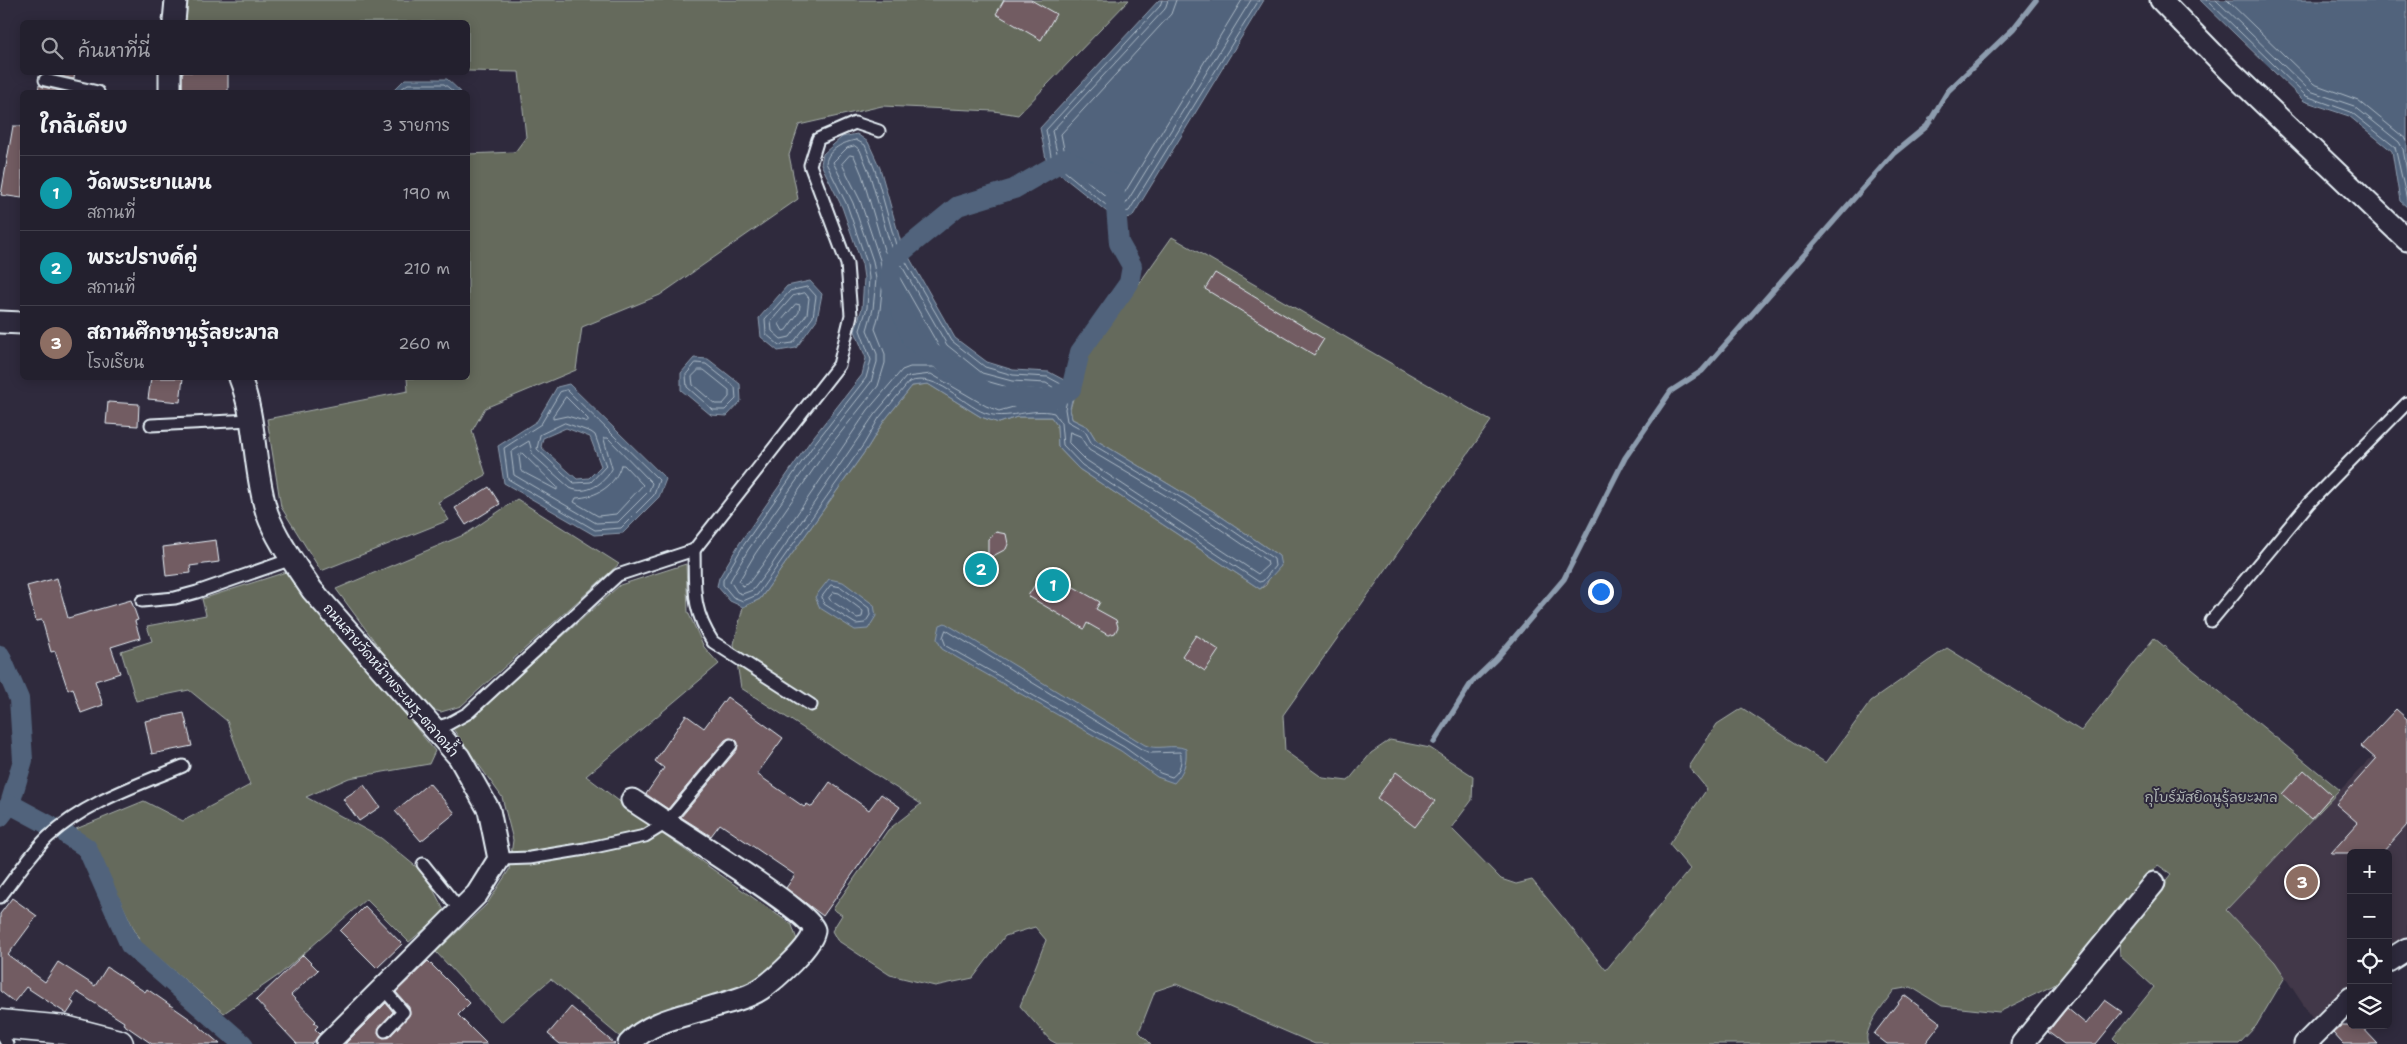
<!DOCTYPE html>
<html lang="th">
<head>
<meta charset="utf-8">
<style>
  :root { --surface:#23202e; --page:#2b2836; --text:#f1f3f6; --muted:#a3a3aa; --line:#403e4a; --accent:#ff9aa2 }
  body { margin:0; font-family:"Shantell Sans","Playpen Sans Thai",sans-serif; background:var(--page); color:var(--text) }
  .controls { position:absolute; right:15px; bottom:15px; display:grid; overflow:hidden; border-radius:8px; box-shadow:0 2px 12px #0003 }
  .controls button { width:45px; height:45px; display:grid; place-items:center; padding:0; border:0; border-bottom:1px solid var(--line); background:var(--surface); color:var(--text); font:25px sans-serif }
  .you { position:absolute; left:1600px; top:591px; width:18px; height:18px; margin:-12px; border:4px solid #fff; border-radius:50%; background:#1a73e8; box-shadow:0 0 0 8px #1a73e833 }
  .badge { display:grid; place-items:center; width:32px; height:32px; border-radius:50%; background:var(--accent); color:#fff; font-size:16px; font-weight:700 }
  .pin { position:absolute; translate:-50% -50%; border:2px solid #fff; box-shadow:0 1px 5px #0006 }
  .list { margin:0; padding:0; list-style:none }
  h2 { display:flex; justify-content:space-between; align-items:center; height:65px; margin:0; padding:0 20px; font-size:21px }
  h2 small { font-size:16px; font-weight:400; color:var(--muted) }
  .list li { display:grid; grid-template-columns:32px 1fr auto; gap:15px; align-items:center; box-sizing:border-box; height:75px; padding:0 20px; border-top:1px solid var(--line) }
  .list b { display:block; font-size:19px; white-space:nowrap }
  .list p { margin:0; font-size:16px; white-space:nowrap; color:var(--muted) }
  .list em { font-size:16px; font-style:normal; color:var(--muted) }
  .icon { flex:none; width:28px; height:28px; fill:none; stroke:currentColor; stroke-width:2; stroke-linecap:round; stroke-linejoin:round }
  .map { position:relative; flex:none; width:2407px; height:1044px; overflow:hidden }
  .search { position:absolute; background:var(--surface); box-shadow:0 2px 12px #0003; left:20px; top:20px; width:450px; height:55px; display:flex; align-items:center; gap:12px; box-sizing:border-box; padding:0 18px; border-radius:8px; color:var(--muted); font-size:19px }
  .panel { position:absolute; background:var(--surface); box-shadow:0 2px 12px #0003; left:20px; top:90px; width:450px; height:290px; border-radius:8px }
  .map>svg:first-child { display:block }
  .built { fill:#433948 }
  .green { fill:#656a5c; stroke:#a6aeaa }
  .water { fill:#51647c; stroke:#8d9cae; fill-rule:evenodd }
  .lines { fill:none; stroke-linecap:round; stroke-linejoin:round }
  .shore { stroke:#acb9c6; stroke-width:1 }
  .stream { stroke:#8d9cae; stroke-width:5.5 }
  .canal { stroke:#51647c; stroke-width:20 }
  .building { fill:#725b62; stroke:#e8f1f8 }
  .service-casing { stroke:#e8f1f8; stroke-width:15 }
  .minor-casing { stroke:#e8f1f8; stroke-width:25 }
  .tertiary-casing { stroke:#e8f1f8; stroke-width:31 }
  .service { stroke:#2f2a3d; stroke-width:11 }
  .minor { stroke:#2f2a3d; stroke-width:21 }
  .tertiary { stroke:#2f2a3d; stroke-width:28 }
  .labels { text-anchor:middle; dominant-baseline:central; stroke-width:4; stroke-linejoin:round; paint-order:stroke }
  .street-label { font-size:14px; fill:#e8f1f8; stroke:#2f2a3d }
  .park-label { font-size:14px; fill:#adb4b2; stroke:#2f2a3d }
</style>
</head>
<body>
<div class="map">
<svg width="2407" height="1044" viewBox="0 0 2407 1044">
  <rect width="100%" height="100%" fill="#2f2a3d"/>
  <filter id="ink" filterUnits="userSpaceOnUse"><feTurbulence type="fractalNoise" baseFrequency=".02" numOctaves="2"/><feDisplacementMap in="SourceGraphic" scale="10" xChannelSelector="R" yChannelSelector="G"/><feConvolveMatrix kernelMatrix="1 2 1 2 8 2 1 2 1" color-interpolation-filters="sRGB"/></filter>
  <g filter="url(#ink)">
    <polygon class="built" points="2407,720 2407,941 2388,953 2388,853 2351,853 2351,989 2316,1024 2275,962 2226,910"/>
    <g class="green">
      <polygon points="185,0 1129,0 1018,115 994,111 882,106 799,125 789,155 798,199 660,295 582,327 576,370 485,408 472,431 486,475 438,502 449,520 321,571 281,507 267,419 408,391 407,378 468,378 468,154 515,152 526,137 519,72 468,71 468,22 183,22"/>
      <path d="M1172 237 1491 421 1283 715 1285 751 1323 778 1348 781 1371 753 1390 740 1430 748 1473 776 1472 800 1451 828 1501 879 1516 884 1532 880 1606 970 1690 869 1669 844 1707 789 1689 767 1717 724 1742 708 1826 763 1871 701 1947 648 2081 731 2154 638 2340 790 2226 910 2275 962 2285 977 2256 1026 2239 1044H2119L2113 1038 2154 987 2120 956 2119 940 2171 874 2158 865 2056 984 1999 1012 1942 1006 1911 987 1894 990C1886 1002 1861 1030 1868 1044H1315L1176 984 1155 991 1139 1032 1151 1044H1057L1050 1040 1020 1006 1046 940 1035 927 1005 936 973 978 935 986 890 975 837 940 832 931 842 915 833 909 888 830 921 804 741 688 734 644 743 607 760 599 868 447 884 421 912 386 928 384 981 417 999 423 1017 417H1051L1057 425 1058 447 1079 469 1260 589 1266 585 1279 556 1216 513 1096 440 1088 427 1072 419 1070 409 1084 361Z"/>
      <polygon points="517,499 619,564 461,706 441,712 423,707 336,589 466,534"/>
      <polygon points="686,564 688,612 704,647 719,664 586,776 668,838 792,925 797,940 761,979 710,1001 654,1015 620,1037 551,979 501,1022 436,952 487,904 509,870 513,840 502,797 453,729 476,714 620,585"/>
      <polygon points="289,571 435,751 429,764 349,778 306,797 381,838 425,874 445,912 409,942 366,899 279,975 224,1013 140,942 94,845 76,829 144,801 183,821 250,785 227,721 189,690 136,701 121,651 152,641 147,626 206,615 202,599"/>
    </g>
    <g class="water">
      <polygon points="1159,0 1264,0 1132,217 1116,219 1047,164 1040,128"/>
      <polygon points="2200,0 2407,0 2407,207 2400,201 2392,151 2349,116 2304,101"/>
      <polygon points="405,79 447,79 461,92 392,92"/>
      <polygon points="857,134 868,142 880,168 901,243 955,338 987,362 1013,370 1049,372 1064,380 1073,395 1070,409 1072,419 1088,427 1096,440 1216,513 1279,556 1281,566 1260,589 1079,469 1058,447 1057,425 1051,417 1017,417 999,423 981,417 928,384 912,386 884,421 868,447 760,599 743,607 730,601 717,586 719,578 739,544 811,440 862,375 866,358 855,331 862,308 864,278 862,264 842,207 821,164 823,154 842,137"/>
      <polygon points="810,281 822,294 817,319 796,348 778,351 761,337 759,318 787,286"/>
      <polygon points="694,358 708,359 740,384 741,401 727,416 711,415 681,390 681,373"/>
      <path d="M569 384 666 479 659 497 623 533 594 535 504 483 498 446 537 421 557 387ZM566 428 590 437 601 466 589 478 577 479 541 447 543 438Z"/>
      <polygon points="829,579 843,582 874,605 876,616 868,629 855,630 820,608 815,597"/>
      <path d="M945 623 1145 745C1158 751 1172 743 1186 749 1187 763 1184 772 1174 783L1157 777 1121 751 942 649 937 639 940 625Z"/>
    </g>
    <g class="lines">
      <g class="shore">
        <polyline points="1162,0 1160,6 1046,130 1052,161 1117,214 1129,211 1259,0"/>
        <polyline points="1168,0 1165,9 1052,131 1058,157 1119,207 1125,205 1251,0"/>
        <polyline points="1176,0 1171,14 1061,134 1065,154 1119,198 1122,197 1242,0"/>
        <polyline points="2207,0 2306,96 2351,112 2395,147 2407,200"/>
        <polyline points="2216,0 2310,91 2354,106 2399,142 2403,149 2407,172"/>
        <polyline points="2227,0 2314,84 2358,100 2407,140"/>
        <polyline points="397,92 408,84 444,84 454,92"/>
        <path d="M856 140 865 145 875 170 896 245 952 341 985 367 1013 375 1048 377 1061 384 1068 396 1065 409 1067 421 1085 431 1092 444 1213 517 1274 559 1275 566 1263 581 1259 582 1082 465 1063 445 1061 423 1054 413C1031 407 1007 421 985 413 960 403 938 372 909 382L879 418 864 444 757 595 743 601 733 597 723 585V580L743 546 815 443 866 378 871 360 860 330 867 308 869 278 867 263 847 205 826 163C828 149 844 142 856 140Z"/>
        <polygon points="855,146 860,150 869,172 891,247 947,345 982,373 1012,381 1046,383 1056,389 1061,396 1057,407 1017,406 999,411 986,406 931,374 906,377 874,415 769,569 753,590 742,594 737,592 730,581 748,550 820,447 871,382 877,362 877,354 867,330 873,309 876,279 873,261 853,203 833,162 847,148"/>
        <polygon points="850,155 854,156 862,175 884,250 941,350 979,379 1011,388 1043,390 1051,396 1048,398 1015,399 999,403 989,399 934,367 910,367 902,370 868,410 763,564 748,584 742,586 739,581 755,554 826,451 878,386 885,363 885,354 875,329 880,310 883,280 880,260 860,200 842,164"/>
        <polygon points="808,287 816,296 813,317 793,343 779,345 766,334 765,319 790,291"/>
        <polygon points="805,293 809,298 807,314 790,337 781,339 772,331 771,321 793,296"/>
        <polygon points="796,304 800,305 799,312 786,330 783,331 779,324"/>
        <polygon points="696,363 706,364 735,387 736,399 725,410 713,410 687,387 686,375"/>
        <polygon points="699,370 704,370 729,390 729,397 723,404 715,404 693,385 692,377"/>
        <polygon points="567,390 659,480 654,495 621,528 595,530 508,479 504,448 541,424 560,392"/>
        <polygon points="566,397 588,419 588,422 567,416 553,419 553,416"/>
        <polygon points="565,423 591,432 595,435 606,466 591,482 574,483 537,449 540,435"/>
        <polygon points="1070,432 1080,436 1089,450 1210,522 1267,561 1268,565 1258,574 1086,460 1069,443"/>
        <path d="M604 438H608L652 483 649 491 618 522 596 523 514 475 511 452 529 441 533 455 570 488C586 496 605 483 612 469Z"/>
        <polygon points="522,453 557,487 557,490 521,471 519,456"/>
        <path d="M621 465H624L643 485 616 514 598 516 574 502 576 498C597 497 615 486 621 465Z"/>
        <polygon points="831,585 841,587 869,608 870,615 865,623 856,624 824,604 822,597"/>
        <polygon points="834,592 839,593 863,611 862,617 857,618 830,600 829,598"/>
        <path d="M946 630 1143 750 1151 753 1180 752C1183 760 1180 772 1172 777L1160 773 1124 747 946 646 943 638Z"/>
      </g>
      <polyline class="stream" points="1434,742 1472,682 1496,659 1564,579 1625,458 1671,391 1702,371 1894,153 1927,126 1948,91 2013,29 2036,0"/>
      <g class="canal">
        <polygon points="1066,159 1114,184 1119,243 1132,266 1129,283 1080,352 1071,389 1050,400 990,395 912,339 890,281 891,261 958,206 1014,189"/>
        <polyline points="0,655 19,699 23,760 10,804 0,817"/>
        <polyline points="10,804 51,826"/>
        <polyline points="67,835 87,848 130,945 243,1044"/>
      </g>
    </g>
    <g class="building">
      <polygon points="1004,0 1031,0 1056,14 1041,40 996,14"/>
      <polygon points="41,72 75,72 74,79"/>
      <rect x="182" y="72" width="46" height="20"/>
      <polygon points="39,85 43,87 66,92 38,92"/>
      <polygon points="13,126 22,126 22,198 1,195"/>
      <polygon points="1215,273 1324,339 1314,355 1205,289"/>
      <polygon points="151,378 183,378 180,402 148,399"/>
      <polygon points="108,402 139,404 138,426 106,424"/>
      <polygon points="489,487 500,504 466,525 455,508"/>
      <polygon points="996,532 1006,534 1008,544 1006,549 991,557 991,572 989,577 979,579 974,577 971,567 974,562 988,554 988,539"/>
      <polygon points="216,540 219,562 190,566 191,573 166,576 163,547"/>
      <polygon points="1044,570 1100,602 1096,609 1116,620 1118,627 1115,633 1108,635 1087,623 1084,629 1028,596"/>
      <polygon points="57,578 68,618 131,600 138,620 135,621 140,638 111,647 120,673 95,681 103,705 81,713 73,688 68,690 55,651 51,652 42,620 36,621 27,586"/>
      <polygon points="1196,635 1219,650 1205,671 1182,656"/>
      <polygon points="727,697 783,738 757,774 804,807 807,804 812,807 830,782 869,810 881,794 900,807 823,916 786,888 795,875 720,824 711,836 681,817 737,750 738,743 735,739 729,738 725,740 668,809 646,794 664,768 655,761 686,715 704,728"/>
      <polygon points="2396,709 2407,719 2407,825 2382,853 2331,853 2358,823 2336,804 2376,759 2361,746"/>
      <polygon points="184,713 192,746 152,754 145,721"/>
      <polygon points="2304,770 2332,795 2311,819 2282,794"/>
      <polygon points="1396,772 1435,801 1415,827 1377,798"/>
      <polygon points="429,783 455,813 421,841 395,811"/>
      <polygon points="364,785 380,807 359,821 343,799"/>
      <polygon points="12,898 37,916 8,955 45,982 58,962 95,986 107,967 145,992 147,989 193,1021 220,1044 152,1044 123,1024 124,1022 77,992 71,1001 74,1003 67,1014 26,987 14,1002 0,991 0,914"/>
      <polygon points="365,906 402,944 377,968 340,931"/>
      <polygon points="303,955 318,970 291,995 316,1021 314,1023 318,1026 315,1029 320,1034 312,1044 297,1044 256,1000"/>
      <polygon points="428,961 470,1003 458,1015 487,1044 345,1044 386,1003 393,1012 380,1026 378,1033 383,1038 390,1036 410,1014 409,1007 396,992"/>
      <polygon points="1904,995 1941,1023 1925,1044 1887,1044 1874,1034"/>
      <polygon points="2105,1000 2122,1012 2096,1044 2064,1044 2048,1032 2067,1008 2086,1024"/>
      <polygon points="571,1007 615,1044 560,1044 548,1034"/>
      <polygon points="2342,1025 2360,1025 2378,1044 2343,1044 2333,1033"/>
    </g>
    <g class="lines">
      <defs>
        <g id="service">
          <polyline points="45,80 98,92"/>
          <polyline points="151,425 251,420"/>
          <path d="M694 550C695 587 691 609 713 642L811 705"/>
          <polyline points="142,601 175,598 197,592 292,559"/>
          <polyline points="2211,621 2309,503 2407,403"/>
          <polyline points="435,728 448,724 468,713 618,575 694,550 839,365 851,315 847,264 810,165 818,139 855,123 879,131"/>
          <polyline points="499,859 530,858 585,849 645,836 666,823 731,745"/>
          <polyline points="423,864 460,910"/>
          <path d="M0 897C15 878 30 854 48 837 86 802 136 786 183 766"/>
          <polyline points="382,987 403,1012 385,1031"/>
          <polyline points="0,1031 7,1044"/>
        </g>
        <g id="minor">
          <polyline points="2161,0 2231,72 2407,240"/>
          <polyline points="174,22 176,0"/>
          <polyline points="170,92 170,72"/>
          <polyline points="0,322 22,323"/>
          <path d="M240 378C257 421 253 469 267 513 276 539 297 567 312 590L459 757 489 810 499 859 477 894 327 1044"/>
          <polyline points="2388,961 2407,949"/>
          <path d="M629 1044C650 1020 686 1016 715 1006 730 1002 749 997 761 989 773 981 815 944 814 930 811 912 657 817 632 800"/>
          <polyline points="2022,1044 2154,883"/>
          <polyline points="2305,1044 2351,998"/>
        </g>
        <polyline id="tertiary" points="0,1024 65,1030 119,1044"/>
      </defs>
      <use href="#service" class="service-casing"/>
      <use href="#minor" class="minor-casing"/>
      <use href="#tertiary" class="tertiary-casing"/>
      <use href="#service" class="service"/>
      <use href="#minor" class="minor"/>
      <use href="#tertiary" class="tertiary"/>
    </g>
  </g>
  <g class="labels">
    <g class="street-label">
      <text transform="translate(391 680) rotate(49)">ถนนสายวัดหน้าพระเมรุ-ตลาดน้ำ</text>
    </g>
    <g class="park-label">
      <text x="2211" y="797">กุโบร์มัสยิดนูรุ้ลยะมาล</text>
    </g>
  </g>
</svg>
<div class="controls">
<button>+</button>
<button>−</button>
<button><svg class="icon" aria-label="locate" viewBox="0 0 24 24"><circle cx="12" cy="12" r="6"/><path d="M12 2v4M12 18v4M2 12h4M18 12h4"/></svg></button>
<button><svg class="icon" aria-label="layers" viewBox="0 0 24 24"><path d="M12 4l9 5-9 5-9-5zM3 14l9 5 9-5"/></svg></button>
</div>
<div class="you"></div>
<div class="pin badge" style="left:1053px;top:585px;background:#0f9aa8">1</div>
<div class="pin badge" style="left:981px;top:569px;background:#0f9aa8">2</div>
<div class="pin badge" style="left:2302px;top:882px;background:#8d6e63">3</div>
<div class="search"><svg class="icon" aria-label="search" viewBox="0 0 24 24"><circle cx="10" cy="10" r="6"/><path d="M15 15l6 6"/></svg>ค้นหาที่นี่</div>
<section class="panel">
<h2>ใกล้เคียง<small>3 รายการ</small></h2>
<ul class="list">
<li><span class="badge" style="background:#0f9aa8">1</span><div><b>วัดพระยาแมน</b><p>สถานที่</p></div><em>190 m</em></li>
<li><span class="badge" style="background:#0f9aa8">2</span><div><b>พระปรางค์คู่</b><p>สถานที่</p></div><em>210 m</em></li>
<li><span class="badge" style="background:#8d6e63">3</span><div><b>สถานศึกษานูรุ้ลยะมาล</b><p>โรงเรียน</p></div><em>260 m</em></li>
</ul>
</section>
</div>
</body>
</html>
